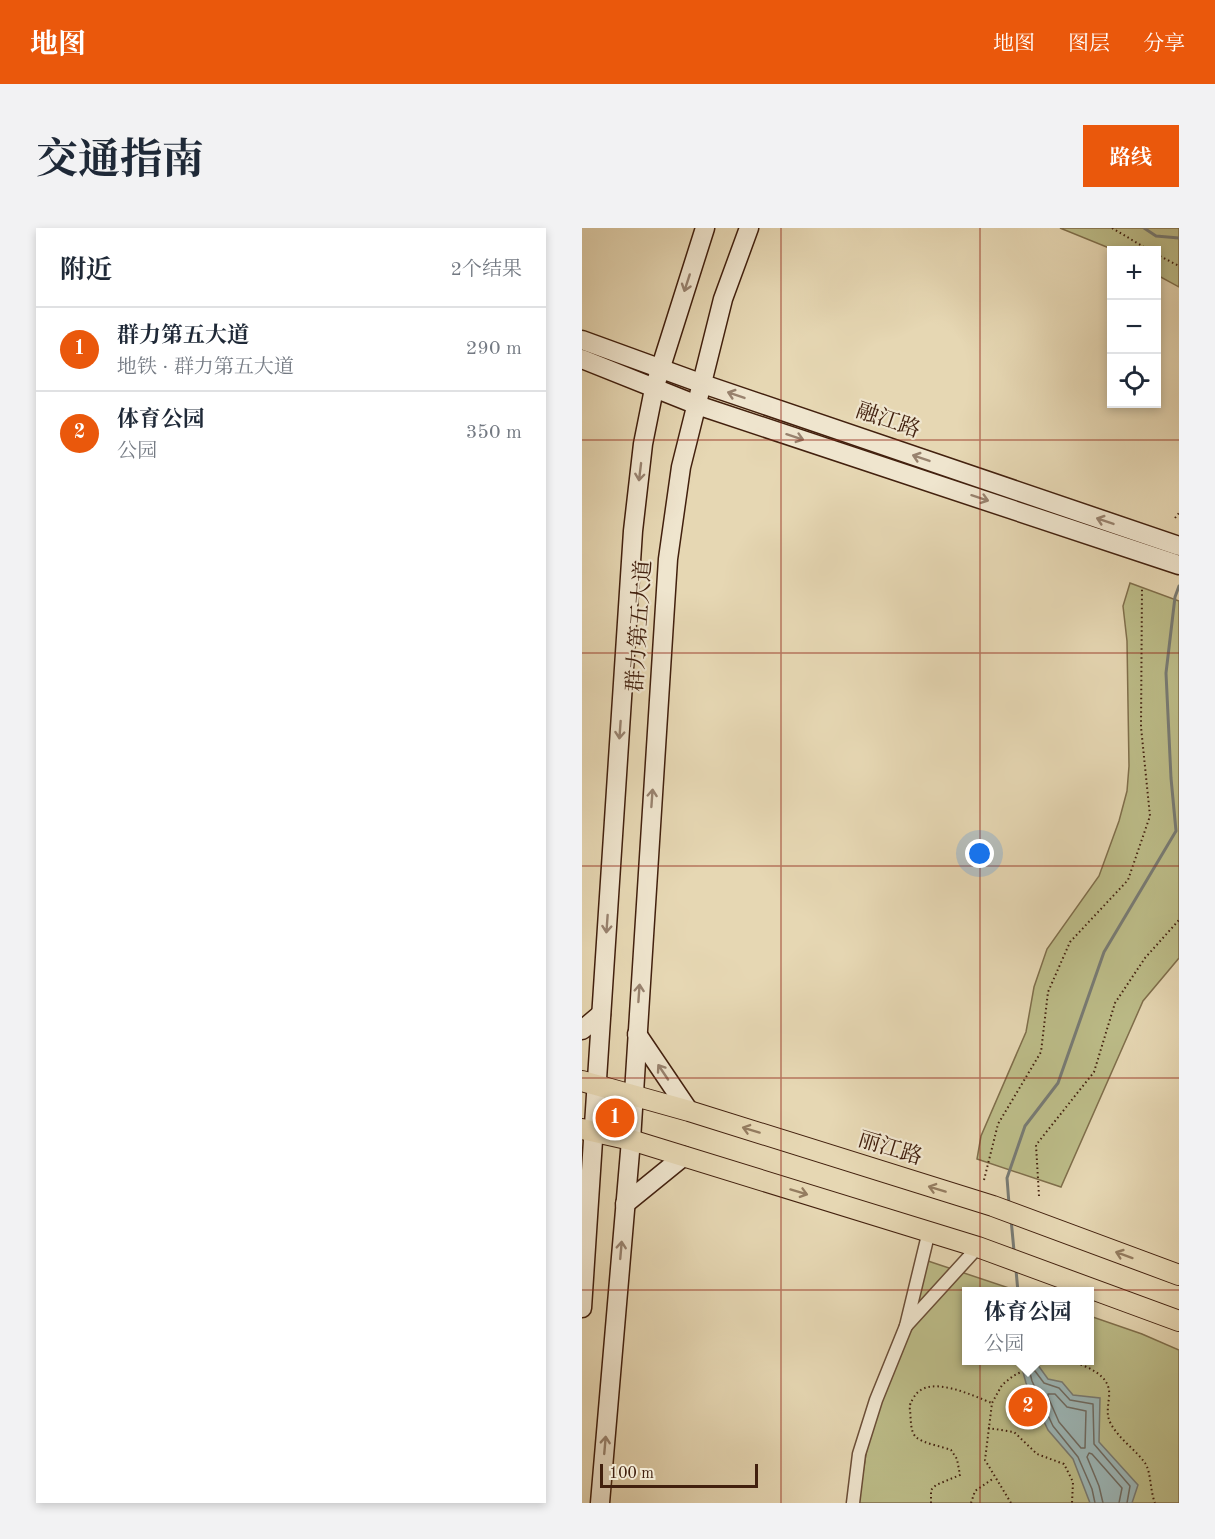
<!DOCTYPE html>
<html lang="zh">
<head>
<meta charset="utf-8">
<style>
  :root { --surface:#fff; --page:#f2f2f3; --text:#1f2937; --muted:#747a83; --line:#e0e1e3; --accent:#ea580c }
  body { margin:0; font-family:"Old Standard TT","Noto Serif SC",serif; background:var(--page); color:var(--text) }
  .controls { position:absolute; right:18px; top:18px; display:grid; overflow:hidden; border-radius:0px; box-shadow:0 3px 9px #0003 }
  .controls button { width:54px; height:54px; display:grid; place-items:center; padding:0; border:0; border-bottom:2px solid var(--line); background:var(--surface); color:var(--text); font:30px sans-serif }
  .scale { position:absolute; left:18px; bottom:15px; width:158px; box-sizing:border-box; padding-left:6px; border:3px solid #42200e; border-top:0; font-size:16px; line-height:21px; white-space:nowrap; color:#42200e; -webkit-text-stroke:4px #efe5ce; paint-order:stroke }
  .you { position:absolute; left:398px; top:626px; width:21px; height:21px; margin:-15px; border:4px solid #fff; border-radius:50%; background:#1a73e8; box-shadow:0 0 0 9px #1a73e833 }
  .badge { display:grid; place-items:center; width:39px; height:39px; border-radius:50%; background:var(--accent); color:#fff; font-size:20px; font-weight:700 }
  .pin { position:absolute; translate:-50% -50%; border:3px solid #fff; box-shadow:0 2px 6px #0006 }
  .popup { position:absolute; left:380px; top:1059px; width:132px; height:78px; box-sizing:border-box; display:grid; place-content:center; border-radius:0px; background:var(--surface); filter:drop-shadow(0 2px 4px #0005); font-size:20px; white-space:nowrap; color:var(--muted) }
  .popup b { font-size:22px; color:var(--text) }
  .popup::after { content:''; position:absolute; left:50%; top:100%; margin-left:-12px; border:12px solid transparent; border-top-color:var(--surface) }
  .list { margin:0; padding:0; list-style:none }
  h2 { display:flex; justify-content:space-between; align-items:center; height:78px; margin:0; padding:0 24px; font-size:26px }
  h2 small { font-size:20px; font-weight:400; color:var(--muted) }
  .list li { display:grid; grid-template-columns:39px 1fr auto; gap:18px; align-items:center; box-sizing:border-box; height:84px; padding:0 24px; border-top:2px solid var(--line) }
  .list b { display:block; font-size:22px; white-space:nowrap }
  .list p { margin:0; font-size:20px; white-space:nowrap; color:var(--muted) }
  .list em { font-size:20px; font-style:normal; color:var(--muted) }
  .icon { flex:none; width:33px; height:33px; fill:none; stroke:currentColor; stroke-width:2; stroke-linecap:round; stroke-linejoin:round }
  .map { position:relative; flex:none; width:597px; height:1275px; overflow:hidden; border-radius:0px }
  header { display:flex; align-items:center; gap:36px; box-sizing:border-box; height:84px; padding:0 30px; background:var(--accent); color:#fff }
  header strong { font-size:28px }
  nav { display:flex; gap:33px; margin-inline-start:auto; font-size:21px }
  .intro { display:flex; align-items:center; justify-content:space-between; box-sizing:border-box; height:144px; padding:0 36px }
  h1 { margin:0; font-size:42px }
  .button { padding:15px 27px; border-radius:0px; background:var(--accent); color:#fff; font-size:21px; font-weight:700 }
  main { display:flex; gap:36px; padding:0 36px }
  aside { flex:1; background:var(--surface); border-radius:0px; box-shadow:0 3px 9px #0003 }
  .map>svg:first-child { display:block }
  .green { fill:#bcbc88; stroke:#7f6e4b; stroke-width:1.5 }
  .water { fill:#9cb7b8; stroke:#787b74; stroke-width:1.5 }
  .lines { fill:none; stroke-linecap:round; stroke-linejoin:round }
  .shore { stroke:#6f6c63; stroke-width:1.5 }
  .stream { stroke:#787b74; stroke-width:3 }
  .street-casing { stroke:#6b4e37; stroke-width:15 }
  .secondary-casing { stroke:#42200e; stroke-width:21 }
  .primary-casing { stroke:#42200e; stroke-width:22 }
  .path { stroke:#42200e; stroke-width:2; stroke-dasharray:1.5 3; stroke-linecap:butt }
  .street { stroke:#efe5ce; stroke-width:12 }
  .secondary { stroke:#efe5ce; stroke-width:18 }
  .primary { stroke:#e6d7b3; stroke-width:20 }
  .oneway { stroke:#98826e }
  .oneway2 { stroke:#947c60 }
  .grid { fill:none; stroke:#8f2418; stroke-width:1.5; stroke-opacity:0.55 }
  .labels { text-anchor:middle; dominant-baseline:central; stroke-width:4.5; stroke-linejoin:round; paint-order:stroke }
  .street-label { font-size:22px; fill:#42200e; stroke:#efe5ce }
</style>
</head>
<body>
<header>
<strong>地图</strong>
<nav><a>地图</a><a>图层</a><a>分享</a></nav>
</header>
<div class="intro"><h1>交通指南</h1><a class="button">路线</a></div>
<main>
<aside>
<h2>附近<small>2个结果</small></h2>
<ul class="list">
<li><span class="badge">1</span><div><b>群力第五大道</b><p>地铁 · 群力第五大道</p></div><em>290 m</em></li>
<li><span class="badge">2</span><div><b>体育公园</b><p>公园</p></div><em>350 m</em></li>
</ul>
</aside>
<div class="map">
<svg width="597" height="1275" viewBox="0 0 597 1275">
  <rect width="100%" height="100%" fill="#e6d7b3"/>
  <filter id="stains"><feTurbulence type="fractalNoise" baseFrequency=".00333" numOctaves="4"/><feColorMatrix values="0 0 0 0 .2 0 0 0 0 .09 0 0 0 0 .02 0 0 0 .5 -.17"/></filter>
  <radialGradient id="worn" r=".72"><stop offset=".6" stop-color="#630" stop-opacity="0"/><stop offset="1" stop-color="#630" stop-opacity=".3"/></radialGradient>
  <g class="green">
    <polygon points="478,0 597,0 597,59 575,47 574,22 532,22"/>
    <polygon points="548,355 597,373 597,730 561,773 479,959 395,931 399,908 444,804 452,759 465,721 517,648 537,593 545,563 547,538 545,413 541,378"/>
    <polygon points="337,1030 436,1063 384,1064 384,1132 508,1132 508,1088 560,1106 597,1122 597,1275 276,1275 286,1214"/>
  </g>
  <polygon class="water" points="438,1133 453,1133 466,1151 480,1154 491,1167 518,1170 517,1214 556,1257 550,1275 508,1275 491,1231 466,1202 444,1155"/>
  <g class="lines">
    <g class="shore">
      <polygon points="466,1166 473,1166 485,1179 504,1183 503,1220 499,1220 477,1194 466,1169"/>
      <polyline points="513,1275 510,1261 496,1229 471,1198 450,1153 448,1145 449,1142 453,1143 462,1155 477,1160 488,1172 511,1176 512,1216 548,1258 545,1275"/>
      <polyline points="521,1275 517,1258 505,1229 507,1225 510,1226 540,1260 537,1275"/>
    </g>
    <g class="stream">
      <polyline points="562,0 574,8 597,10"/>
      <polyline points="427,976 425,950 443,898 476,855 522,724 594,603 589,550 584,445 593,369 597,358"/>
      <polyline points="429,991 432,1023"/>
      <polyline points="434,1042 436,1064"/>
    </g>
    <defs>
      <g id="street">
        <polyline points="347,1003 324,1098 396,1019"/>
        <polyline points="271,1275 277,1226 294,1172 324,1098"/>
      </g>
      <g id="secondary">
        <polyline points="0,112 121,156 597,318"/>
        <polyline points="0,131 115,177 597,337"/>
        <polyline points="0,802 19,786"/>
        <polyline points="55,806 107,883"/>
        <polyline points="43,976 102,928"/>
        <polyline points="0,1080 51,303 61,216 72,161 123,0"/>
        <polyline points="18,1275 49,912 86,331 99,239 141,71 167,0"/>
      </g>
      <g id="primary">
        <polyline points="0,853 107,883 411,978 597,1047"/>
        <polyline points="0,901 49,912 396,1019 597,1093"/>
      </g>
    </defs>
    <use href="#street" class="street-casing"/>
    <use href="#secondary" class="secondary-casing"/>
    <use href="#primary" class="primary-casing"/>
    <g class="path">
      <polyline points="530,0 567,22"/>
      <polyline points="574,26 597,38"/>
      <polyline points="593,290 597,285"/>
      <polyline points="402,952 416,896 459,824 466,764 488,714 546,652 568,588 559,499 560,360"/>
      <polyline points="457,968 454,917 512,844 533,775 563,730 597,692"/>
      <path d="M486 1132C503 1138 530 1146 527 1169 526 1180 524 1187 529 1196 537 1211 553 1221 563 1235 569 1243 568 1263 573 1275"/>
      <polyline points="406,1200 432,1204 455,1226 482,1236 491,1254 490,1275"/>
      <path d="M349 1275V1262L354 1257 378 1247 375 1231 369 1222C359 1218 342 1216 334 1209 328 1204 329 1190 328 1182 327 1177 329 1174 332 1169 346 1145 391 1168 410 1175"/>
      <polyline points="389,1275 393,1263 412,1250"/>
      <polyline points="429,1275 403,1232 410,1175 420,1157 431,1148 462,1132"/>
    </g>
    <use href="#street" class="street"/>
    <use href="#secondary" class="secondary"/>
    <use href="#primary" class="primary"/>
  </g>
  <defs><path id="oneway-shaft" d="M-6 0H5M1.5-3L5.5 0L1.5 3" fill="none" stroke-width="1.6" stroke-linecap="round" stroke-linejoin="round" transform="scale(1.5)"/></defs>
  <g class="oneway">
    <use href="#oneway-shaft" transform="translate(105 55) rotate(108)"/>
    <use href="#oneway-shaft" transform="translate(154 167) rotate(-161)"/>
    <use href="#oneway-shaft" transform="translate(213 209) rotate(18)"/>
    <use href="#oneway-shaft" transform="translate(339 230) rotate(-161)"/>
    <use href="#oneway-shaft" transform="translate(58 244) rotate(97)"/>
    <use href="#oneway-shaft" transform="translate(398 270) rotate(18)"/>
    <use href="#oneway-shaft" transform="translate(523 293) rotate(-161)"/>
    <use href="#oneway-shaft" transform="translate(38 502) rotate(94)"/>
    <use href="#oneway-shaft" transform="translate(70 570) rotate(-86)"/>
    <use href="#oneway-shaft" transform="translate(25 696) rotate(94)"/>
    <use href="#oneway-shaft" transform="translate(57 765) rotate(-86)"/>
    <use href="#oneway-shaft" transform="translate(81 844) rotate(-124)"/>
    <use href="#oneway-shaft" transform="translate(39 1022) rotate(-85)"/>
    <use href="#oneway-shaft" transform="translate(23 1217) rotate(-85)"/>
  </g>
  <g class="oneway2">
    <use href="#oneway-shaft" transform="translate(169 902) rotate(-163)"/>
    <use href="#oneway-shaft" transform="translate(355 961) rotate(-163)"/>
    <use href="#oneway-shaft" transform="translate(217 964) rotate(17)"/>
    <use href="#oneway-shaft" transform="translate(542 1027) rotate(-160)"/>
  </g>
  <path class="grid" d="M199 0V1275M398 0V1275M0 212H597M0 425H597M0 638H597M0 850H597M0 1062H597"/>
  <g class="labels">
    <g class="street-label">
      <text transform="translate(306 193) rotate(19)">融江路</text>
      <text transform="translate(58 398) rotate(-86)">群力第五大道</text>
      <text transform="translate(308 921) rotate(17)">丽江路</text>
    </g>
  </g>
  <rect width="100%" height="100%" filter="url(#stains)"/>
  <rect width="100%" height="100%" fill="url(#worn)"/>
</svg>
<div class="controls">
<button>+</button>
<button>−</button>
<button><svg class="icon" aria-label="locate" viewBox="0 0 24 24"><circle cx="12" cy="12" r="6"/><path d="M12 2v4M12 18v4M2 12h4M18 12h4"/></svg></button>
</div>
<div class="scale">100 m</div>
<div class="you"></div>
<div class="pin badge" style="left:33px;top:890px">1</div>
<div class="pin badge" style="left:446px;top:1179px">2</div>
<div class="popup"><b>体育公园</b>公园</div>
</div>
</main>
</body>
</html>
